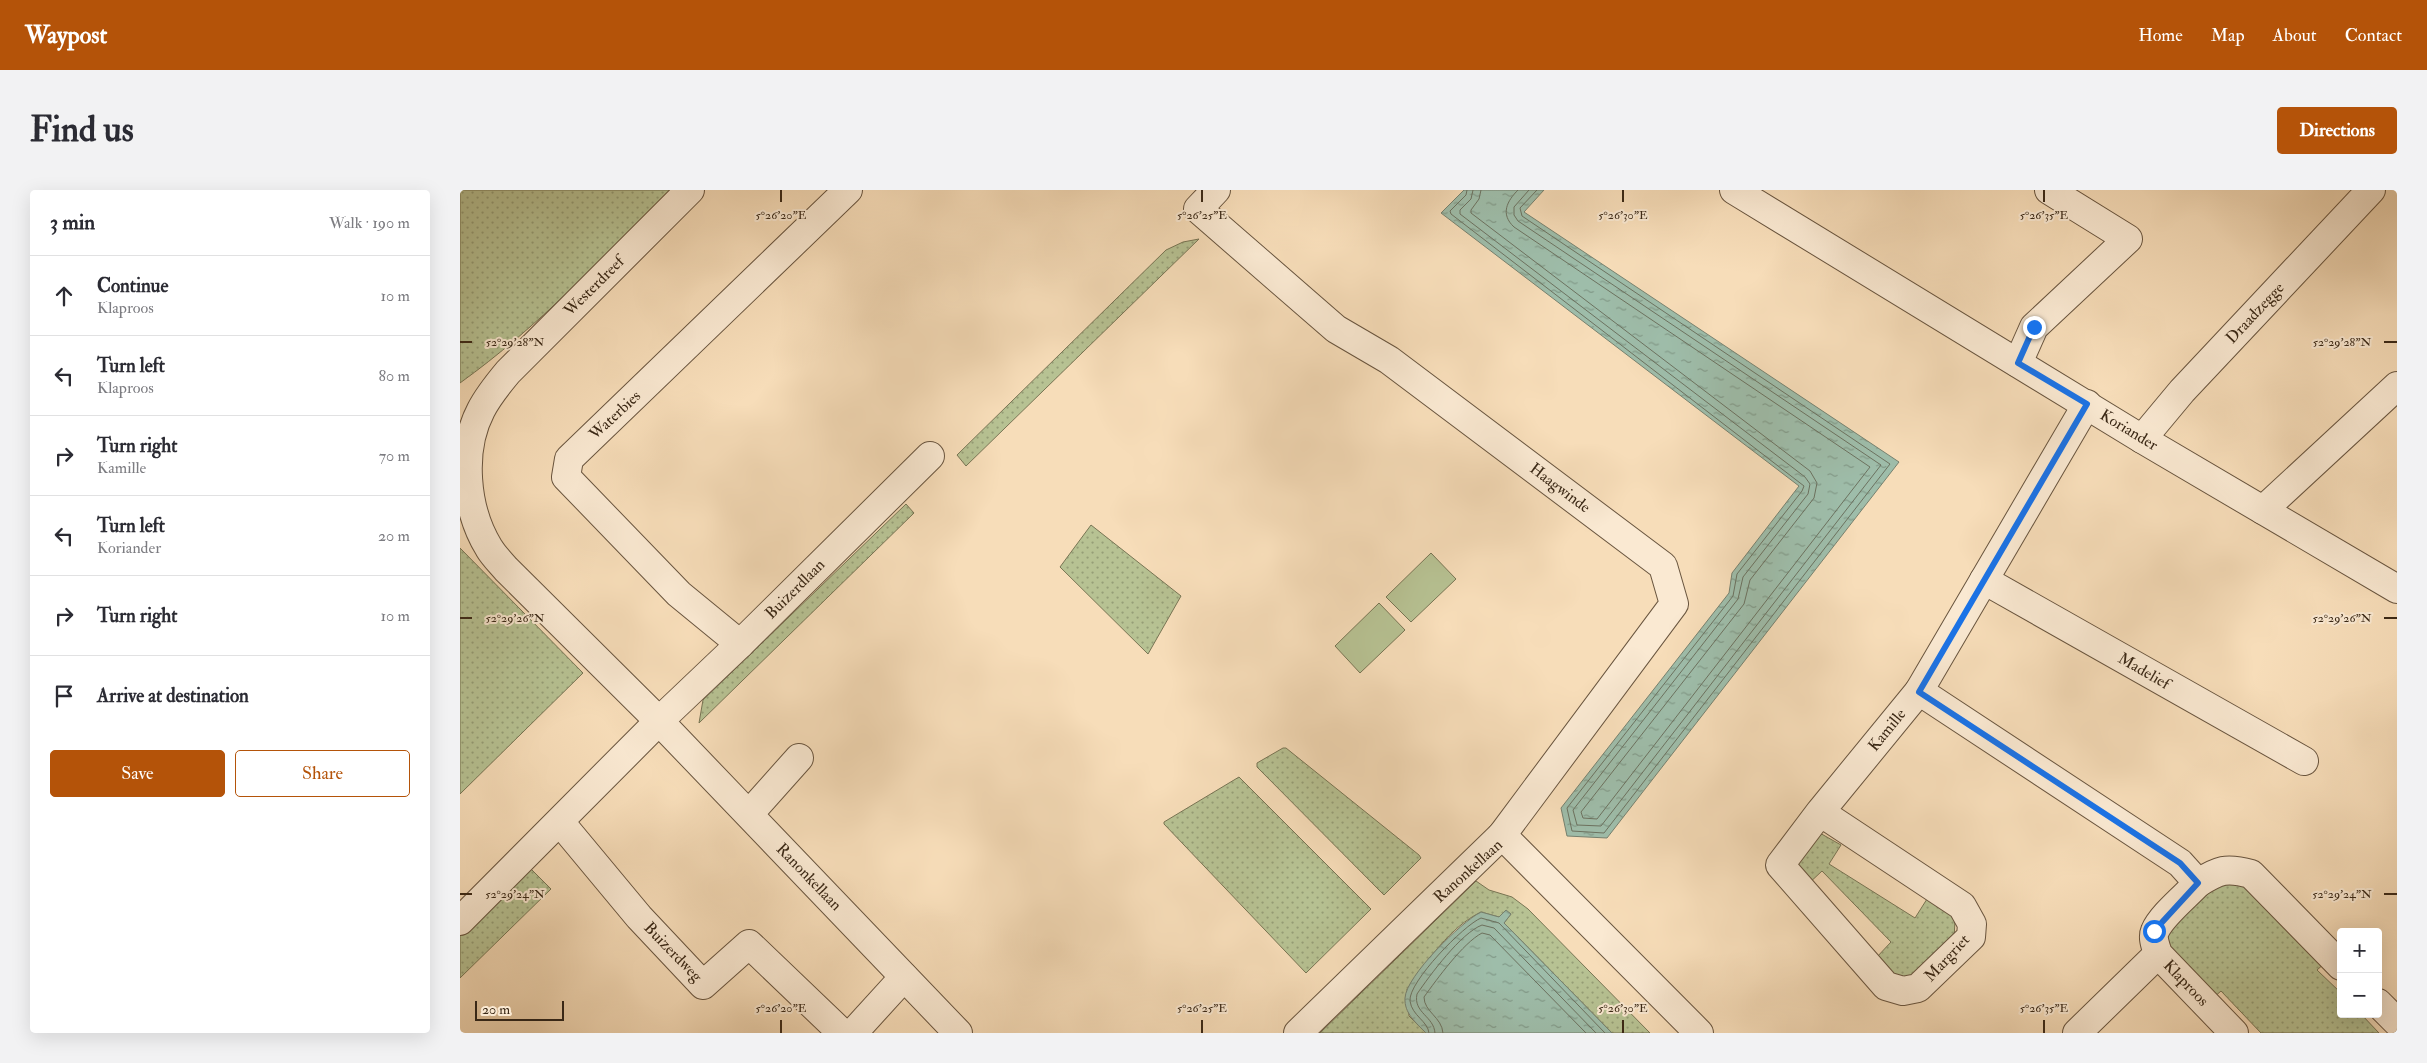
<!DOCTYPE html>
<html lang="en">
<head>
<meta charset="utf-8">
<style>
  :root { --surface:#fff; --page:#f2f2f3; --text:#2b2b33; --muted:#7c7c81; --line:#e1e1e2; --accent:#b45309 }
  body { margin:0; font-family:"IM FELL Double Pica",serif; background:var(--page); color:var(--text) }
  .controls { position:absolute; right:15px; bottom:15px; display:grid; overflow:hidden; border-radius:5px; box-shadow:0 5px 20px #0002 }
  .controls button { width:45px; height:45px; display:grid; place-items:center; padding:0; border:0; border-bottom:1px solid var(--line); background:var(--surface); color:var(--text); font:25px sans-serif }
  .scale { position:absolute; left:15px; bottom:12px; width:89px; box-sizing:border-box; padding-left:5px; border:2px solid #3a2816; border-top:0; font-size:14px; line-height:18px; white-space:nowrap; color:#3a2816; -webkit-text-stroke:4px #fae9d2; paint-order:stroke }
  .stop { position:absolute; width:15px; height:15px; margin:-11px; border:4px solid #1a73e8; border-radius:50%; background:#fff }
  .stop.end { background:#1a73e8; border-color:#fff; box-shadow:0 1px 5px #0008 }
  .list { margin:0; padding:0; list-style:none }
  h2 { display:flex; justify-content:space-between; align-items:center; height:65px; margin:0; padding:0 20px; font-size:21px }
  h2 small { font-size:16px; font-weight:400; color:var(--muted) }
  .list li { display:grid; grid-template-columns:32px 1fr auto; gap:15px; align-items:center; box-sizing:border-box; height:80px; padding:0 20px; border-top:1px solid var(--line) }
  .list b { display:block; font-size:19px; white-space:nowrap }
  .list p { margin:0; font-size:16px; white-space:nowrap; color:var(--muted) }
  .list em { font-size:16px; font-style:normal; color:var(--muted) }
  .actions { display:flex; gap:10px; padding:15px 20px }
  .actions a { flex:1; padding:11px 0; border:1px solid var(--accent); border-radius:5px; text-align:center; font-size:18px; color:var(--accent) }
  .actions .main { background:var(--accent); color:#fff }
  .icon { flex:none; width:28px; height:28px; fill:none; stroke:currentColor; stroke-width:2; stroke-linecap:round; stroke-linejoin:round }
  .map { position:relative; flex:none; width:1937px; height:843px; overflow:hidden; border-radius:5px }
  header { display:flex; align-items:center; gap:30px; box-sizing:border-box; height:70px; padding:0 25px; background:var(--accent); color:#fff }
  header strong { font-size:24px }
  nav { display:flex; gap:28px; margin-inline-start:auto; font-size:18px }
  .intro { display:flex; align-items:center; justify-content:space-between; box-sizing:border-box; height:120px; padding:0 30px }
  h1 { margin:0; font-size:35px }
  .button { padding:12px 22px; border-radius:5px; background:var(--accent); color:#fff; font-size:18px; font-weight:700 }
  main { display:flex; gap:30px; padding:0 30px }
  aside { flex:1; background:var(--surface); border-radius:5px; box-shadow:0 5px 20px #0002 }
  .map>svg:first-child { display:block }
  .grass { fill:url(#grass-dots); stroke:#787554 }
  .pitch { fill:#b7c293; stroke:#787554 }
  .water { fill:url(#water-ripples); stroke:#76816f }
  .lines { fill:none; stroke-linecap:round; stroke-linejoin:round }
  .shore { stroke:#6c7260; stroke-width:1 }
  .minor-casing { stroke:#69553f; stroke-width:30 }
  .minor { stroke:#fae9d2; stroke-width:28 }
  .route { stroke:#1a73e8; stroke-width:6 }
  .ticks { fill:none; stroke:#3a2816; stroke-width:2 }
  .labels { text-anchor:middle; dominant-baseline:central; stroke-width:4; stroke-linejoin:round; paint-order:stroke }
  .street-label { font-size:16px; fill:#3a2816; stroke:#fae9d2 }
  .ticks-label { font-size:12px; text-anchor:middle; fill:#3a2816; stroke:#fae9d2; stroke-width:4; stroke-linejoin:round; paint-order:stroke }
</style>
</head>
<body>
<header>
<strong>Waypost</strong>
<nav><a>Home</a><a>Map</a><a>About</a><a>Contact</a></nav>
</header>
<div class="intro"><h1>Find us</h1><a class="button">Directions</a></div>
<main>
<aside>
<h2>3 min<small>Walk · 190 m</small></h2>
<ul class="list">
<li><svg class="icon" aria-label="ahead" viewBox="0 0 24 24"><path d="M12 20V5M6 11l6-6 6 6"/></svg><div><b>Continue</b><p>Klaproos</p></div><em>10 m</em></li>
<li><svg class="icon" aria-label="left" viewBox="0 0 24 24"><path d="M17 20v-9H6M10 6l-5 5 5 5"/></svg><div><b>Turn left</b><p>Klaproos</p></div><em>80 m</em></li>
<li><svg class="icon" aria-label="right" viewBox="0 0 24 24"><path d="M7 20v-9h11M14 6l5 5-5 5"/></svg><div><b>Turn right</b><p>Kamille</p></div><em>70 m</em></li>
<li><svg class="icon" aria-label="left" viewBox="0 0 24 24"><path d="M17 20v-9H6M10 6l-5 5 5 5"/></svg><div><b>Turn left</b><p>Koriander</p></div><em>20 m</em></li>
<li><svg class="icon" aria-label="right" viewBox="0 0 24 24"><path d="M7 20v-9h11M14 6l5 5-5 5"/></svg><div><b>Turn right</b></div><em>10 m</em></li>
<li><svg class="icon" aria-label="arrive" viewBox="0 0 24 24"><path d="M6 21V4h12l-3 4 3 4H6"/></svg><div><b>Arrive at destination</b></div></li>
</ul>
<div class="actions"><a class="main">Save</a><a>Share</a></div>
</aside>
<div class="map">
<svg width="1937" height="843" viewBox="0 0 1937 843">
  <defs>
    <pattern id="grass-dots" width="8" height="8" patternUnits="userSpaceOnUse" patternTransform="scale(1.25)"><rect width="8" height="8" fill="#b7c293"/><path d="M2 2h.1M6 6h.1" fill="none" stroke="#969e77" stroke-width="1.8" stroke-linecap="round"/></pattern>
    <pattern id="water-ripples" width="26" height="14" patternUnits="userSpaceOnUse" patternTransform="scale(1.25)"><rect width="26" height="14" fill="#9ebdaa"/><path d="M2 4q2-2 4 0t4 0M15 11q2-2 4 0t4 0" fill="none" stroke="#829a89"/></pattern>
  </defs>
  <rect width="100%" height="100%" fill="#f7ddb9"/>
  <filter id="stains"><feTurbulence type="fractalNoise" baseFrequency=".004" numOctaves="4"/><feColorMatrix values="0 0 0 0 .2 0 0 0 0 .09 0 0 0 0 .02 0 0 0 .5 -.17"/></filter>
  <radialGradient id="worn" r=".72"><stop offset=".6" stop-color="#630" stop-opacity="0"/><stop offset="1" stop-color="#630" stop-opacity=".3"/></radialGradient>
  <g class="grass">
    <path d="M0 0H212C144 67 78 137 0 193Z"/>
    <polygon points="739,49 506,276 497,265 706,60 723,52"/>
    <polygon points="446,314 454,323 239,533 243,510"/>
    <polygon points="631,335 721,406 688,464 600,377"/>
    <polygon points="0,358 123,483 0,604"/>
    <polygon points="823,558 826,558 959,665 961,668 924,705 797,577 797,573"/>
    <polygon points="779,587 911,719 846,783 704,634 704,632"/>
    <polygon points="1358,642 1381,655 1369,674 1455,728 1467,709 1487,720 1495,730 1494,749 1460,783 1445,787 1431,783 1416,768 1431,752 1362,681 1346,696 1332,677"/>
    <polygon points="70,678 91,699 0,788 0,746"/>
    <path d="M1016 691 1029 700 1052 707 1068 719 1190 843H1152L1044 733 1051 724 1046 721 1039 727 1021 722C990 737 967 771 947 799L949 826 966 843H860Z"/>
    <polygon points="1783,692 1865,773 1857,780 1881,803 1881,824 1901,824 1919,843 1801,843 1761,801 1753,808 1712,767 1708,751 1708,743 1712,735 1756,694"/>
  </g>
  <g class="pitch">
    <polygon points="971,363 996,389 951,432 926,407"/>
    <polygon points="919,413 945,440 900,483 875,456"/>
  </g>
  <g class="water">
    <polygon points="1004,0 1084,0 1064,22 1439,272 1147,648 1107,646 1101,618 1269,403 1272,383 1339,296 981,23"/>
    <path d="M1046 720 1051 724 1044 733 1152 843H966C956 833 944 823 945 808 946 786 1001 732 1021 722L1039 727Z"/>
  </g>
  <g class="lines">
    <g class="shore">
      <polyline points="1007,0 1006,5 990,21 991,24 1344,296 1342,301 1277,384 1273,406 1107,618 1112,641 1144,643 1430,274 1062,26 1060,18 1077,0"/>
      <polyline points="1013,0 1011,9 1000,20 1000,24 1345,287 1350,294 1348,304 1283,387 1278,409 1113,620 1117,635 1141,636 1421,275 1058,31 1054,25 1054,17 1069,0"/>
      <path d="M1021 0 1019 9 1011 20V23L1350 281 1357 293 1354 308 1290 390 1284 414 1121 622 1123 628 1137 629 1410 277 1054 37C1040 24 1047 11 1058 0"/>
      <path d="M969 843C968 831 952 826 950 811 948 792 1004 735 1021 728L1039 733 1145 843"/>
      <path d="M975 843C974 826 953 823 957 804 970 785 1001 743 1022 735L1034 738 1136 843"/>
      <path d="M983 843C982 827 964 822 964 807 977 789 1003 753 1022 743L1030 745 1126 843"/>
    </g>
    <defs>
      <g id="minor">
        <path d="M230 0 48 182C38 194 28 206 21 220 0 260 5 319 29 358 33 365 40 372 46 379L199 531 498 843"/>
        <polyline points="756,0 738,19 876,139 929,170 1203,376 1214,414 1042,645 838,843"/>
        <polyline points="1274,0 1682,249 1937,399"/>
        <polyline points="1558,173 1574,137 1668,49 1589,0"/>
        <polyline points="1682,249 1722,201 1911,0"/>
        <polyline points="1803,320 1937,196"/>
        <polyline points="1524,390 1844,571"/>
        <polyline points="280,454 219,404 106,287 109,269 388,0"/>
        <path d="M1459 501 1720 673 1738 693C1759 680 1766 677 1791 684L1881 776"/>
        <polyline points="1360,622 1502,716 1512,734 1511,747 1458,798 1443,801 1426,796 1320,675 1360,622 1459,501 1627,214"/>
        <polyline points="289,624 339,568"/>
        <polyline points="100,632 179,727 243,795 289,754 382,843"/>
        <polyline points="1042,645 1239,843"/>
        <path d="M1738 693C1727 705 1701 726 1695 741 1692 748 1696 757 1698 764L1774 843"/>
        <polyline points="0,731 199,531 280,454 470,266"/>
        <polyline points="1918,813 1937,832"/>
        <polyline points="393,843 444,787"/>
        <polyline points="1617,843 1698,764"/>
      </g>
    </defs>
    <use href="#minor" class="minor-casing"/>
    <use href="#minor" class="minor"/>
  </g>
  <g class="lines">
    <polyline class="route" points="1574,137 1558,173 1627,214 1459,502 1720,673 1738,693 1694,741"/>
  </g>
  <path class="ticks" d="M321 0V12M742 0V12M1163 0V12M1584 0V12M0 152H12M1924 152H1937M0 428H12M1924 428H1937M0 704H12M1924 704H1937M321 830V843M742 830V843M1163 830V843M1584 830V843"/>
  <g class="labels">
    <g class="street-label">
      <text transform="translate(134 96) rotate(-45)">Westerdreef</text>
      <text transform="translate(1795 123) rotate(-47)">Draadzegge</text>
      <text transform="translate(155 225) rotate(-43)">Waterbies</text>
      <text transform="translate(1669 240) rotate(31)">Koriander</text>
      <text transform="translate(1100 298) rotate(37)">Haagwinde</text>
      <text transform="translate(335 399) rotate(-45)">Buizerdlaan</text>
      <text transform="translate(1684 481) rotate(30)">Madelief</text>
      <text transform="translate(1427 540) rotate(-51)">Kamille</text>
      <text transform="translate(1008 681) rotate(-42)">Ranonkellaan</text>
      <text transform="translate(349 687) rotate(46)">Ranonkellaan</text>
      <text transform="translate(213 762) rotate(46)">Buizerdweg</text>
      <text transform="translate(1487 768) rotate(-47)">Margriet</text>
      <text transform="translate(1726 793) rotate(46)">Klaproos</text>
    </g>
  </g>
  <g class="ticks-label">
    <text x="321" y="29">5°26'20"E</text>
    <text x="742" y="29">5°26'25"E</text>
    <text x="1163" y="29">5°26'30"E</text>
    <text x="1584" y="29">5°26'35"E</text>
    <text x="55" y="156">52°29'28"N</text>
    <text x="1882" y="156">52°29'28"N</text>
    <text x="55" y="432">52°29'26"N</text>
    <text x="1882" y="432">52°29'26"N</text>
    <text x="55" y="708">52°29'24"N</text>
    <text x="1882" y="708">52°29'24"N</text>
    <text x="321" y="822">5°26'20"E</text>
    <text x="742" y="822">5°26'25"E</text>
    <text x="1163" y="822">5°26'30"E</text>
    <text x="1584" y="822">5°26'35"E</text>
  </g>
  <rect width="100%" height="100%" filter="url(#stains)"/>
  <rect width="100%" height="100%" fill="url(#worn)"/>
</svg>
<div class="controls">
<button>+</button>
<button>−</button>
</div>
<div class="scale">20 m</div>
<div class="stop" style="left:1694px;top:741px"></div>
<div class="stop end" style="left:1574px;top:137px"></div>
</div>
</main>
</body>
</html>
